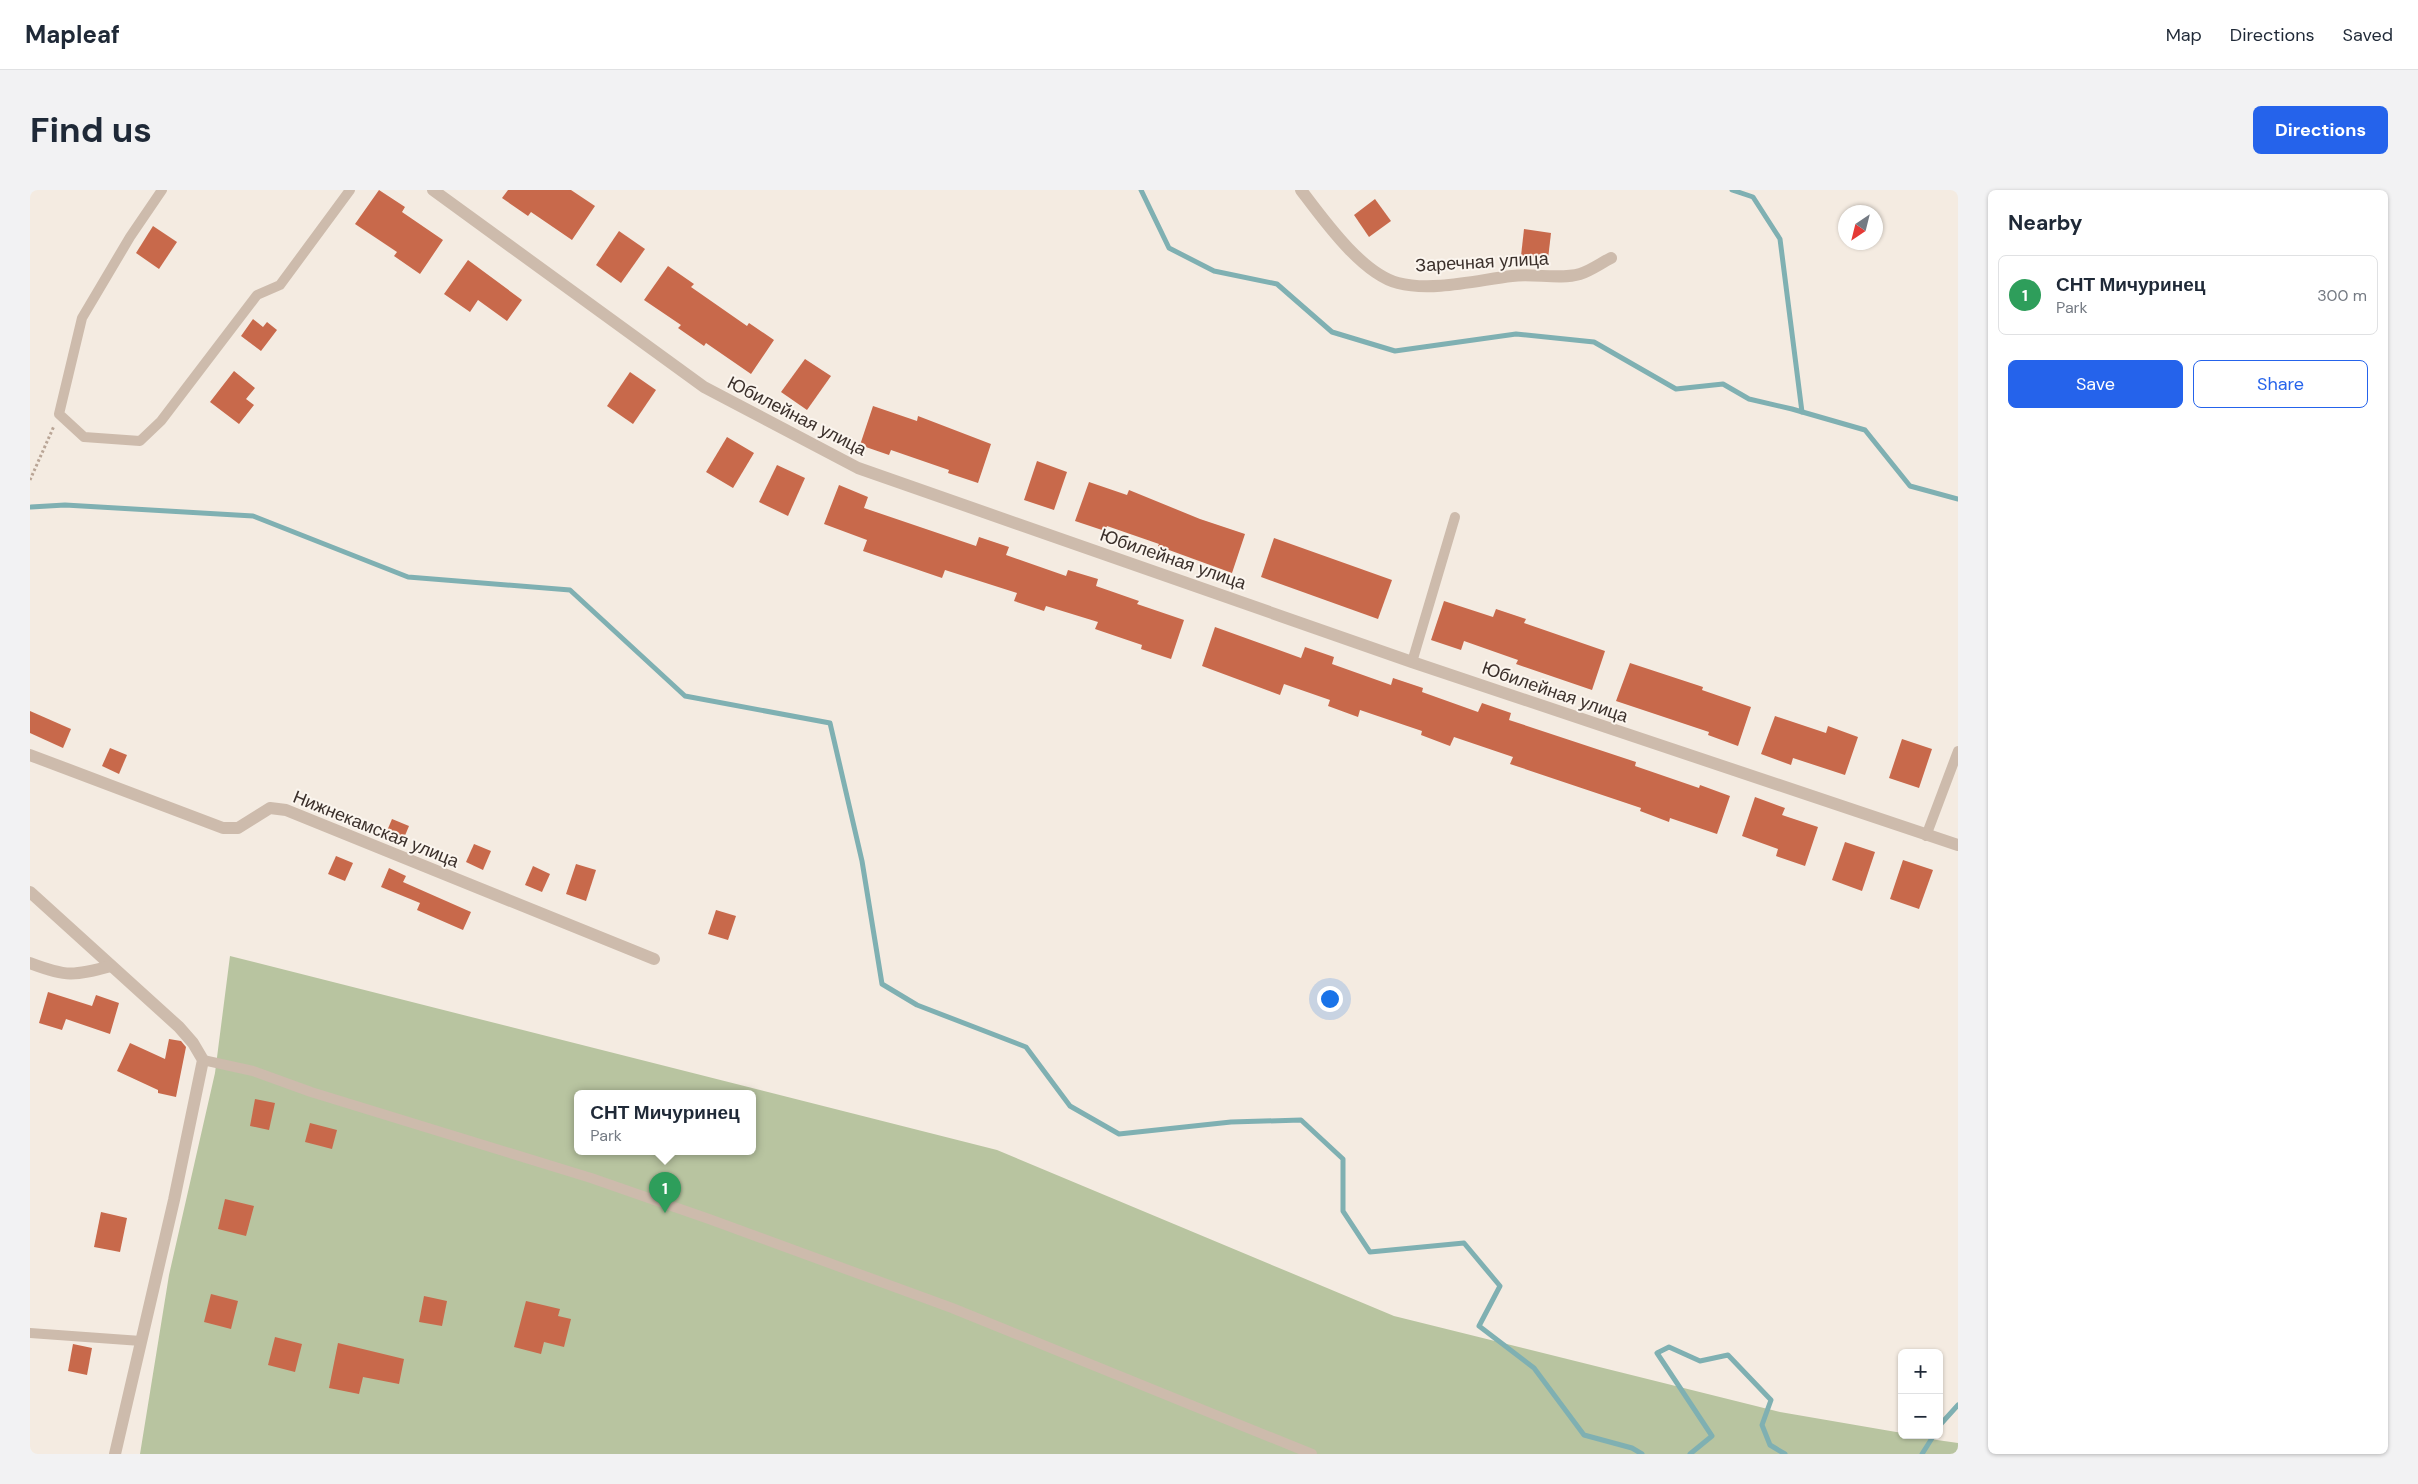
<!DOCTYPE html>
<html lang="en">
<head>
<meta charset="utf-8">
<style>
  :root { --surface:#fff; --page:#f2f2f3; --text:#1f2937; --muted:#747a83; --line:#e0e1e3; --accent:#2563eb }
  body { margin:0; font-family:"DM Sans",sans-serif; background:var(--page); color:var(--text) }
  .controls { position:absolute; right:15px; bottom:15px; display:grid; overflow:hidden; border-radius:8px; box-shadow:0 1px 4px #0004 }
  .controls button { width:45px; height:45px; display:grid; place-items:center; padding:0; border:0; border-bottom:1px solid var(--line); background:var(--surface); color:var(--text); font:25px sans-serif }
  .compass { position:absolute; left:1808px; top:15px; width:45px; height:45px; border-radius:50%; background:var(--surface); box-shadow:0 1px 4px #0004; rotate:215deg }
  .you { position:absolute; left:1299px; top:808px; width:18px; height:18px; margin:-12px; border:4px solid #fff; border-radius:50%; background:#1a73e8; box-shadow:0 0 0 8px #1a73e833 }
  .badge { display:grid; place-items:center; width:32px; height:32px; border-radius:50%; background:var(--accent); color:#fff; font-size:16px; font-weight:700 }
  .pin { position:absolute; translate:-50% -41px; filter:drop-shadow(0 1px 2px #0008) }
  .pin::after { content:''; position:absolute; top:26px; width:18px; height:15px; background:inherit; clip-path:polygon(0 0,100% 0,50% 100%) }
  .popup { position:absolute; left:544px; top:900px; width:182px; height:65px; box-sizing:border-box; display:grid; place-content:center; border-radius:8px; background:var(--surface); filter:drop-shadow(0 1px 4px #0005); font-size:16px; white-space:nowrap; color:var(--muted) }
  .popup b { font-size:19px; color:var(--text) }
  .popup::after { content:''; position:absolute; left:50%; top:100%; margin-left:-10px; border:10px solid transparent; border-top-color:var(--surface) }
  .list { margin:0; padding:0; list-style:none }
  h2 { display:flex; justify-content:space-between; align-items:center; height:65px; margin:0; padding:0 20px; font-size:21px }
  h2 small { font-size:16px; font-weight:400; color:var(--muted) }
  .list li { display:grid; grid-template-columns:32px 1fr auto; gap:15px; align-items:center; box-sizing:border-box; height:80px; margin:0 10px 10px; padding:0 10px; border:1px solid var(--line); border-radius:8px }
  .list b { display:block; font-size:19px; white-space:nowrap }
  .list p { margin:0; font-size:16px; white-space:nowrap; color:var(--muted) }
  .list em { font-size:16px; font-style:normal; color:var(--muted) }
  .actions { display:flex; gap:10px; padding:15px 20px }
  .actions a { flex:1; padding:11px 0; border:1px solid var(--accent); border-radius:8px; text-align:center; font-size:18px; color:var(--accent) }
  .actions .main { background:var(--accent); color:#fff }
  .map { position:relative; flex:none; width:1928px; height:1264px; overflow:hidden; border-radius:8px }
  header { display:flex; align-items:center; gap:30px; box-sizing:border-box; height:70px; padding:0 25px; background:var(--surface); border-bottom:1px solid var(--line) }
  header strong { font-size:24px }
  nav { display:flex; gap:28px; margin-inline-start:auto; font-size:18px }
  .intro { display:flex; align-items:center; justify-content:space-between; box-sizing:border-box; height:120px; padding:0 30px }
  h1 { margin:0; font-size:35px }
  .button { padding:12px 22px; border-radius:8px; background:var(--accent); color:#fff; font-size:18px; font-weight:700 }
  main { display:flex; gap:30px; padding:0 30px }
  aside { flex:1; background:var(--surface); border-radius:8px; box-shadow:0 1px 4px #0004 }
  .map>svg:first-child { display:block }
  .green { fill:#b8c4a0; fill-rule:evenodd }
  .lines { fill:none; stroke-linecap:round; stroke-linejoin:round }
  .stream { stroke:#7fb0b2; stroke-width:5 }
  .building { fill:#c8694b }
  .path { stroke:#b9a596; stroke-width:3; stroke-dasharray:2.5 2.5; stroke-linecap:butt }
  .lane { stroke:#cdbbac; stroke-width:10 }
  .street { stroke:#cdbbac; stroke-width:12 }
  .labels { text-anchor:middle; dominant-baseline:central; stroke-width:4; stroke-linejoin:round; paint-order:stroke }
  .street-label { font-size:18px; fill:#3b302b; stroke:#fbf5ee }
</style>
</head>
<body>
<header>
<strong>Mapleaf</strong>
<nav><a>Map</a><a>Directions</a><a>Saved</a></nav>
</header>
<div class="intro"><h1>Find us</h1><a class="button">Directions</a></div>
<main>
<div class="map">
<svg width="1928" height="1264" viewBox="0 0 1928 1264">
  <rect width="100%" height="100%" fill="#f4ebe1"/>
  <path class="green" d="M200 766 967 960 1364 1126 1750 1222 1872 1243V1245L1928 1253V1264H110L139 1085 185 883ZM548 904H722V962H548Z"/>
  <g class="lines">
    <g class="stream">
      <polyline points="1111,0 1139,58 1184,81 1247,94 1302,142 1365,161 1486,144 1564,152 1646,199 1693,194 1719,209 1762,219 1835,240 1880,296 1928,309"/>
      <polyline points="1702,0 1723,7 1750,49 1772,222"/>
      <polyline points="1,317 35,315 223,326 378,387 540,400 655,506 800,533 832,671 852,794 887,815 996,857 1040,916 1089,944 1201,932 1271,930 1313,969 1313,1021 1340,1062 1434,1053 1470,1096 1449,1136 1504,1178 1554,1245 1602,1258 1612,1264"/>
      <polyline points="1909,1236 1928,1215"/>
      <polyline points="1660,1264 1682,1246 1627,1163 1639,1157 1670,1171 1698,1165 1741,1210 1732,1235 1740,1255 1755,1264"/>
      <polyline points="1892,1264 1904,1245"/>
    </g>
  </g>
  <g class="building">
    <polygon points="349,0 375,17 372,22 413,50 390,84 364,66 367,62 325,34"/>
    <polygon points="478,0 541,0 565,16 542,50 501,22 498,26 472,8"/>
    <polygon points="1345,9 1361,31 1339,47 1324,25"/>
    <polygon points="123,36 147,52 129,79 106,63"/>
    <polygon points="1494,39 1521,43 1518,69 1491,66"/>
    <polygon points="589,41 615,59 591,93 566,75"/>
    <polygon points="438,70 492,110 477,131 448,110 440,122 414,104"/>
    <polygon points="638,76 664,94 661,97 717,136 719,133 744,150 721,184 676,153 674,156 648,138 651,135 614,110"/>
    <polygon points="223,129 233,137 237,132 247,140 231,161 211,146"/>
    <polygon points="775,169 801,186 777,220 751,202"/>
    <polygon points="204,181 225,198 216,209 224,215 209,234 180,212"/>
    <polygon points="600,182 626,200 603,234 577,216"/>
    <polygon points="843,216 887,231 888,226 961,254 948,293 918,283 919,280 861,260 859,265 830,255"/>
    <polygon points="697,247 724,263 703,298 676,282"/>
    <polygon points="1007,271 1037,282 1024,320 994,310"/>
    <polygon points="747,275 775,288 758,326 729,312"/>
    <polygon points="1059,292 1097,305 1099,300 1170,329 1215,344 1202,383 1128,356 1129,354 1077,336 1075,341 1045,331"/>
    <polygon points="809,295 838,307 834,318 946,356 949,347 979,357 976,365 1036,386 1038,380 1068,389 1066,396 1109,411 1107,414 1154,430 1141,469 1111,459 1112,455 1065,439 1068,432 1016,416 1014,421 984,411 987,403 915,380 912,388 833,361 837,350 794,334"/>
    <polygon points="1244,348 1362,390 1348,429 1231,387"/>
    <polygon points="1414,411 1463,427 1466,419 1496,429 1494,433 1575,461 1562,500 1486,474 1488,470 1434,451 1431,460 1401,450"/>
    <polygon points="1185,437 1271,468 1275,457 1304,467 1302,474 1361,495 1363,488 1393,498 1392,502 1448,522 1452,513 1481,523 1479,530 1606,572 1605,576 1669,598 1670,595 1700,606 1687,644 1640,628 1639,632 1610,621 1611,618 1480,574 1483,567 1424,547 1420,556 1391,545 1392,541 1330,520 1328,527 1298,516 1300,510 1254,494 1250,505 1172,476"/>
    <polygon points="1600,473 1673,497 1672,500 1721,517 1708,556 1678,545 1679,542 1586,511"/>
    <polygon points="0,521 41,539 33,558 0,543"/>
    <polygon points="1745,526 1796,543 1798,536 1828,547 1815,585 1763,568 1761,575 1731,564"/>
    <polygon points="1872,549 1902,559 1889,598 1859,588"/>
    <polygon points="80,558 97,565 89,584 72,576"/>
    <polygon points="1725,607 1755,618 1752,625 1788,637 1775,676 1746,666 1748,659 1712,646"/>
    <polygon points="362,629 379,636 371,655 354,648"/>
    <polygon points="1815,652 1845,662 1832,701 1802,690"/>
    <polygon points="444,654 461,661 453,680 436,672"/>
    <polygon points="306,666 323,673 315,691 298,684"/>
    <polygon points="1873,670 1903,680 1889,719 1860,709"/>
    <polygon points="546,674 566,680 556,711 536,704"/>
    <polygon points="503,676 520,684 512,702 495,695"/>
    <polygon points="359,678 376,686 373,692 441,722 433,740 387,720 390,713 351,697"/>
    <polygon points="686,720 706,726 698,750 678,744"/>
    <polygon points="18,802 62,816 66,805 89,813 80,844 36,829 32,840 9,833"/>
    <polygon points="139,849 151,851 156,857 146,907 128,903 128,900 87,881 100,853 135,869"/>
    <polygon points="225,909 245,913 239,940 220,936"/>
    <polygon points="280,933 307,940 302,959 275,952"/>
    <polygon points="195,1009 224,1016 216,1046 188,1039"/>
    <polygon points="71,1022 97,1028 90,1062 64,1057"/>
    <polygon points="181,1104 208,1111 201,1139 174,1132"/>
    <polygon points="394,1106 417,1111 412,1136 389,1132"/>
    <polygon points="496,1111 530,1119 528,1126 541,1129 534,1157 514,1152 511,1164 484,1157"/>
    <polygon points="245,1147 272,1154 265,1182 238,1175"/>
    <polygon points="308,1153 374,1169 369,1194 333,1187 329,1204 299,1198"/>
    <polygon points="43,1154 62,1158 57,1185 38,1181"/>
  </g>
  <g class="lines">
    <polyline class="path" points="0,290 24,236"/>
    <g class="lane">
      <polyline points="132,0 100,47 52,128 29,224 54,247 110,251 131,231 227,105 250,95 320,0"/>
      <polyline points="1382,472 1425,327"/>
      <polyline points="1896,646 1928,561"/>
      <polyline points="173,870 223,881 281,902 561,988 679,1029 922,1118 1282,1264"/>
      <polyline points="0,1143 111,1151"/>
    </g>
    <g class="street">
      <polyline points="403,0 674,197 828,278 1382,472 1928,655"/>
      <path d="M1271 0C1293 29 1332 84 1368 93 1402 102 1448 90 1482 86 1504 83 1529 90 1550 84 1560 81 1571 73 1581 68"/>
      <polyline points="0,565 193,638 208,638 240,618 256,620 624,769"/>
      <polyline points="0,702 149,837 163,853 173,870 144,1010 85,1264"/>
      <path d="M0 773C37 787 43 786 81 776"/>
    </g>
  </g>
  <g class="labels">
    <g class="street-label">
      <text transform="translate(1452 72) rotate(-3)">Заречная улица</text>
      <text transform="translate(767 226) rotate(27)">Юбилейная улица</text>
      <text transform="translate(1143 369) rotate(19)">Юбилейная улица</text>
      <text transform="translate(1525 502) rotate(19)">Юбилейная улица</text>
      <text transform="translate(346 639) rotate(22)">Нижнекамская улица</text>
    </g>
  </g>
</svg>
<div class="controls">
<button>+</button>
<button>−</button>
</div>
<svg class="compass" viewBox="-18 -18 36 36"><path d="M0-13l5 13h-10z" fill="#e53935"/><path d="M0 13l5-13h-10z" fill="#747a83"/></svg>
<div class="you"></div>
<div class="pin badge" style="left:635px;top:1023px;background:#2e9e5b">1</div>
<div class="popup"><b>СНТ Мичуринец</b>Park</div>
</div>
<aside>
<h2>Nearby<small></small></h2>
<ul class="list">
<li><span class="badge" style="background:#2e9e5b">1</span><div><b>СНТ Мичуринец</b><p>Park</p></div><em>300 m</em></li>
</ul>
<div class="actions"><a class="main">Save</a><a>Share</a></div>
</aside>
</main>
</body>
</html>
